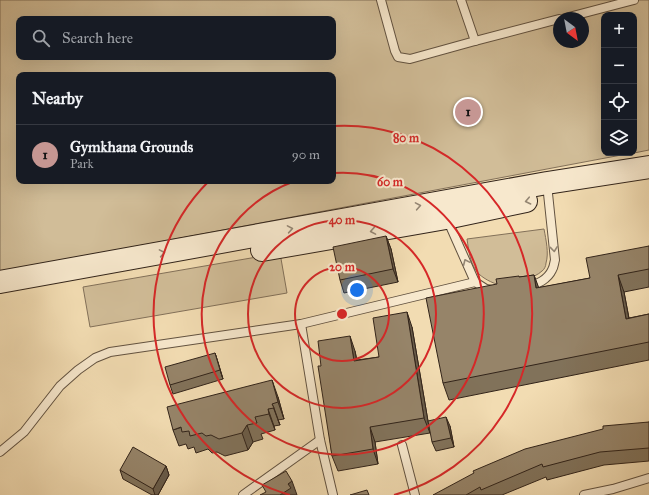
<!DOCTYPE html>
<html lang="en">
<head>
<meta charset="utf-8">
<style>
  :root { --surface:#171b24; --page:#242831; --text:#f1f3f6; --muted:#9ea1a6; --line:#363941; --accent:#c59692 }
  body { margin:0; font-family:"IM FELL Great Primer",serif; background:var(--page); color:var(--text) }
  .controls { position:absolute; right:12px; top:12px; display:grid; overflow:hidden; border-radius:8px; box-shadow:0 4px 16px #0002 }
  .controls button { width:36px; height:36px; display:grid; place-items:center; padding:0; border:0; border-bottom:1px solid var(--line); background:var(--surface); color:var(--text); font:20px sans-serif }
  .compass { position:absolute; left:553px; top:12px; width:36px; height:36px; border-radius:50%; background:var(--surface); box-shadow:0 4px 16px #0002; rotate:148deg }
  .you { position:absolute; left:357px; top:290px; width:14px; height:14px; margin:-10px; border:3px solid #fff; border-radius:50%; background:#1a73e8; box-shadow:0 0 0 6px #1a73e833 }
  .badge { display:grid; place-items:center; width:26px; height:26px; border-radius:50%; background:var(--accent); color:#111; font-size:13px; font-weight:700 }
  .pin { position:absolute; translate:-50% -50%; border:2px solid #fff; box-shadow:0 1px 4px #0006 }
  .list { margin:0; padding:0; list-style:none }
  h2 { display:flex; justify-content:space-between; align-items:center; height:52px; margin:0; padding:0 16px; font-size:17px }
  h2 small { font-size:13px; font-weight:400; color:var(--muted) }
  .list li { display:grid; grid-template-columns:26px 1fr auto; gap:12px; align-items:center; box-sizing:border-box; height:60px; padding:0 16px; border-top:1px solid var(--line) }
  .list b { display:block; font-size:15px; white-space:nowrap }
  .list p { margin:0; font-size:13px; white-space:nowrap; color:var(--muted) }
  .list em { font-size:13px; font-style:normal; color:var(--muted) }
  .icon { flex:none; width:22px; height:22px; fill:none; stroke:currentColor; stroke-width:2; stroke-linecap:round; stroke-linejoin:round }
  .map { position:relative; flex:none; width:649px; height:495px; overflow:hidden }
  .search { position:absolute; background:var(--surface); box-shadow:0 4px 16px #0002; left:16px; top:16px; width:320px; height:44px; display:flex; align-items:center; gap:10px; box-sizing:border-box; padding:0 14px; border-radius:8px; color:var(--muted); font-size:15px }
  .panel { position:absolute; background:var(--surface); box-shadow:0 4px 16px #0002; left:16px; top:72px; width:320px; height:112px; border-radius:8px }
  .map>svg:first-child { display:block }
  .green { fill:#d1bd98; stroke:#827059; fill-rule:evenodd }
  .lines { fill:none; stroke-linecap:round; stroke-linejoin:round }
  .lane-casing { stroke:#625240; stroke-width:10 }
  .secondary-casing { stroke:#32241a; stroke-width:24 }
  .lane { stroke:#f7e8cd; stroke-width:8 }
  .secondary { stroke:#f7e8cd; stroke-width:22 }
  .wall { fill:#81725a; stroke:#32241a }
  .shaded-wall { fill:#695c4a; stroke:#32241a }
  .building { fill:#968469; stroke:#32241a }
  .oneway { stroke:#948674 }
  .ring { fill:none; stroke:#d62828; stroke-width:2 }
  .centre { fill:#d62828; stroke:#f7e8cd; stroke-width:2 }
  .ring-label { font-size:12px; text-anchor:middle; font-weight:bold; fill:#d62828; stroke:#f7e8cd; stroke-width:4; stroke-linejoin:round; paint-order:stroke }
</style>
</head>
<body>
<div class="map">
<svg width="649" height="495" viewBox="0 0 649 495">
  <rect width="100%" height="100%" fill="#f2dcb2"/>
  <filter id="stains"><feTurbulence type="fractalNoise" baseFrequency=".005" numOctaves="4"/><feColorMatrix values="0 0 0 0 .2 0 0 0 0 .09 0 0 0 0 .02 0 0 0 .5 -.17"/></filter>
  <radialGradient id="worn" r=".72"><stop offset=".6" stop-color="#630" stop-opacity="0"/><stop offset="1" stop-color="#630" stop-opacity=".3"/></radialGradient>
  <g class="green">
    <path d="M0 0H649V150L634 153V15H604V153H632L0 272ZM559 18H583V42H559ZM19 19H333V57H19ZM19 75H333V181H19Z"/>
    <path d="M544 229C546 240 549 253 546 263 546 266 544 270 542 271 535 278 514 284 504 285 497 286 484 279 479 274 470 265 469 252 467 239Z"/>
    <polygon points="280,253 287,293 90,327 83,287"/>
  </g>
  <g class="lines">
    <defs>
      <g id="lane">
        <polyline points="381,0 395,51 398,57 410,59 475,41 559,19"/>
        <polyline points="461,0 475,41"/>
        <polyline points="565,18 634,0"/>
        <polyline points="447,219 475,282 486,289 492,290"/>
        <path d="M527 287C537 285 548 279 552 270 554 267 554 263 555 260L547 184"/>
        <polyline points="301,324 320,440 333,495"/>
        <polyline points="402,445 415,495"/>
        <polyline points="0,452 24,432 60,386 78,370 95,358 110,352 301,324 475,282"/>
        <polyline points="243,495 320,440"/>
        <polyline points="584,495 613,489 649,478"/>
      </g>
      <g id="secondary">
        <polyline points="262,250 446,218 526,201"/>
        <polyline points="0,282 547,183 649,167"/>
      </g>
    </defs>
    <use href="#lane" class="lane-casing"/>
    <use href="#secondary" class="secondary-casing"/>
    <use href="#lane" class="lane"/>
    <use href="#secondary" class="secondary"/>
  </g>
  <g class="wall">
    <polygon points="386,236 391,249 398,282 344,293 340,280"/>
    <polygon points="649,246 649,287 624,292 629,318 649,314 649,360 449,400 443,383 497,284 520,277 534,275 538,288 590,278"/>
    <polygon points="412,327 430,433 375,442 378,464 338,471 332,456 321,366 355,351 357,360 379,357"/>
    <polygon points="215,353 223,379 173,394 170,385"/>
    <polygon points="278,397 284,419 278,420 280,425 274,426 275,430 261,434 263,439 253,442 248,450 225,456 217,452 212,453 208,449 196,453 194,447 188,449 186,444 179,446 173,430"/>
    <polygon points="649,422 649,461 604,465 547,480 546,477 502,495 433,495"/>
    <polygon points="450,426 454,447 436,451 432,442"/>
    <polygon points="166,466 169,475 158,495 152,495 123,479 120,470"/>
  </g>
  <g class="shaded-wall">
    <polygon points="386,236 391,249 398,282 393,269"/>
    <polygon points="534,275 540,291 536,288"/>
    <polygon points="618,275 624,292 632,335 626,319"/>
    <polygon points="407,312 412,327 430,433 424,418"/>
    <polygon points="350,336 355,351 359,375 354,361"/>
    <polygon points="215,353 218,362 223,379 220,370"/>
    <polygon points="272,380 278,397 284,419 278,402"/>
    <polygon points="272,404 278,420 280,425 274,408"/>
    <polygon points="268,409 274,426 275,430 269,414"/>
    <polygon points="446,417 450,426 454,447 451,438"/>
    <polygon points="247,425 253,442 248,450 242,433"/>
    <polygon points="370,427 375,442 378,464 373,449"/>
    <polygon points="166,466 169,475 158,495 155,495 153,489"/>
    <polygon points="292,481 297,495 280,495 288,484"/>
  </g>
  <g class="building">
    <polygon points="386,236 393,269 340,280 333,247"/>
    <polygon points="649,246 649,269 618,275 626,319 649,314 649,342 443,383 426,298 497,284 496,279 519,276 519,277 534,275 536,288 590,278 586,258"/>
    <polygon points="407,312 424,418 370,427 373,449 332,456 318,366 321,366 318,341 350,336 354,361 379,357 373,318"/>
    <polygon points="215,353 220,370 170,385 165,367"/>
    <polygon points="272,380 278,402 272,404 274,408 268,409 269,414 255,417 257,423 247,425 242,433 219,439 211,435 206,436 202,433 190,436 189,431 182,432 181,427 173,430 167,407"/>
    <polygon points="446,417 451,438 432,442 428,421"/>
    <polygon points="649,422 649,448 600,452 543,467 542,464 481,490 480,487 466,495 433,495 474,473 473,471 525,449 603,429 603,426"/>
    <polygon points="133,447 166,466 153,489 120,470"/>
    <polygon points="286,471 292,481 288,484 291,488 280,495 260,495 266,492 262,485"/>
    <polygon points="367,490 369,495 350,495"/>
  </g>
  <defs><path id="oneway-chevron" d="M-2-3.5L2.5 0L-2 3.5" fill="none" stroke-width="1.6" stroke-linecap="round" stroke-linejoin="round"/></defs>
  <g class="oneway">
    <use href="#oneway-chevron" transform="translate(528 201) rotate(168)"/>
    <use href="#oneway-chevron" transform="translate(418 206) rotate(-10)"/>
    <use href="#oneway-chevron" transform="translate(290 229) rotate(-10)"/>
    <use href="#oneway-chevron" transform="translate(373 231) rotate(170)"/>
    <use href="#oneway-chevron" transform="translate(554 249) rotate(84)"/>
    <use href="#oneway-chevron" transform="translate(162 253) rotate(-10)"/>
    <use href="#oneway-chevron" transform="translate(466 262) rotate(-114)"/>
  </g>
  <g class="ring">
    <circle cx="342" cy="314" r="47"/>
    <circle cx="342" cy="314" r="94"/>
    <path d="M333 173A141 141 0 1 1 295 181"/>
    <path d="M290 495A188 188 0 0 1 209 181M334 126A188 188 0 0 1 394 495"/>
  </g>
  <circle cx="342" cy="314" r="6" class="centre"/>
  <g class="ring-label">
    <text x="406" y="142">80 m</text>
    <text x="390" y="186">60 m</text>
    <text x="342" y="224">40 m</text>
    <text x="342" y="271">20 m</text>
  </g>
  <rect width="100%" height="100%" filter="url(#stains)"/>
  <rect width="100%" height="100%" fill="url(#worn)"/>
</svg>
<div class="controls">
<button>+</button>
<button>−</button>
<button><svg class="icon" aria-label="locate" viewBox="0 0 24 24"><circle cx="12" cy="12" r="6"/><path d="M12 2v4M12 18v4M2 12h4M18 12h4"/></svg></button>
<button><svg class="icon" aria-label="layers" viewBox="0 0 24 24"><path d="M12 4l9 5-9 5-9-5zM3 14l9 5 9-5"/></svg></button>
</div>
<svg class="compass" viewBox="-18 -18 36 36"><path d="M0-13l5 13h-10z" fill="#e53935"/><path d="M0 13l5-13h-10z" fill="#9ea1a6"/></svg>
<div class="you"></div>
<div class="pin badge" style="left:468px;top:112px">1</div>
<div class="search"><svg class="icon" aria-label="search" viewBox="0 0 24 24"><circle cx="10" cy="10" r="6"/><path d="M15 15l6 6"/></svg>Search here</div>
<section class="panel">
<h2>Nearby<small></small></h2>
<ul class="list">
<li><span class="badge">1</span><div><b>Gymkhana Grounds</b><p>Park</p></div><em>90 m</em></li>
</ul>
</section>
</div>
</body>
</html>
